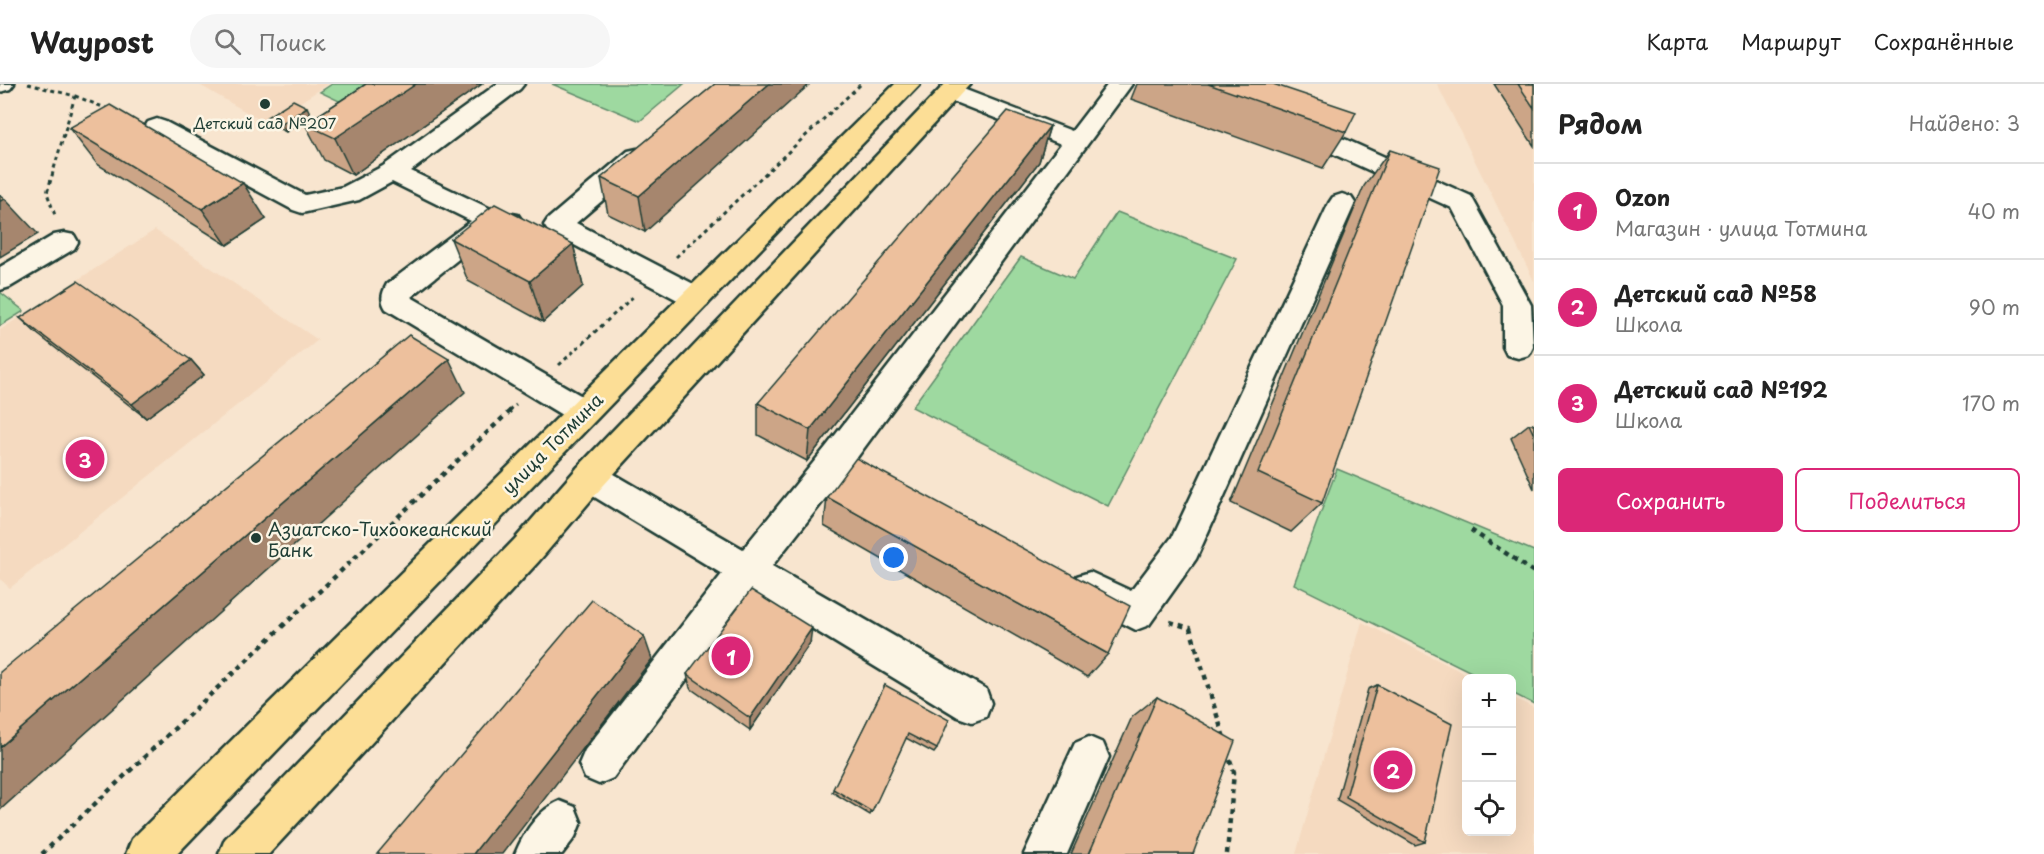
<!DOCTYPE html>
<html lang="ru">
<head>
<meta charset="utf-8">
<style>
  :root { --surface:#fff; --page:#f6f6f6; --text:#222; --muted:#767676; --line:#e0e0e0; --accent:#db2777 }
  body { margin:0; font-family:"Playpen Sans",sans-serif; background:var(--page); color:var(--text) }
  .controls { position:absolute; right:18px; bottom:18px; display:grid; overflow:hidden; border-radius:9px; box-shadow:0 6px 24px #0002 }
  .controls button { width:54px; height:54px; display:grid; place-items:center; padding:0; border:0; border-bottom:2px solid var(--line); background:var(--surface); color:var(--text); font:30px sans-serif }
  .you { position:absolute; left:894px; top:474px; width:21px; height:21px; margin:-15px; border:4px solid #fff; border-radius:50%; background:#1a73e8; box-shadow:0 0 0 9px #1a73e833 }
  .badge { display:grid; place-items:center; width:39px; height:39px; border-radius:50%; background:var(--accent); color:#fff; font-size:20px; font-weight:700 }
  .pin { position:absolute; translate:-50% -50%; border:3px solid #fff; box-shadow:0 2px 6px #0006 }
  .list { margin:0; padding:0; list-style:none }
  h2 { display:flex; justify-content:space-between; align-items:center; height:78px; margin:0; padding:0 24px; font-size:26px }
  h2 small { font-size:20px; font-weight:400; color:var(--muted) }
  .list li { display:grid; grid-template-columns:39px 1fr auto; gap:18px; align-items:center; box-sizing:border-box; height:96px; padding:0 24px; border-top:2px solid var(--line) }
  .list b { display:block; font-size:22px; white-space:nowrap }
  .list p { margin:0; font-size:20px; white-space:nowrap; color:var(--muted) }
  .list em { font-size:20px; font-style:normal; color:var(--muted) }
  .actions { display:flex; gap:12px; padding:18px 24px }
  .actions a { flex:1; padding:14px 0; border:2px solid var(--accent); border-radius:9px; text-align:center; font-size:21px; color:var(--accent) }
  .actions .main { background:var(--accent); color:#fff }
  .icon { flex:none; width:33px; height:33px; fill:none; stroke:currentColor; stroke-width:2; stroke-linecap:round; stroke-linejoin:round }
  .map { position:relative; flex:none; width:1534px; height:770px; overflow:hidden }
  header { display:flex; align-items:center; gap:36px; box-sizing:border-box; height:84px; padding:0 30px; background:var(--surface); border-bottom:2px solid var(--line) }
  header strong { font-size:28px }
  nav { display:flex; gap:33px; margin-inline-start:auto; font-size:21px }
  .search { width:420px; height:54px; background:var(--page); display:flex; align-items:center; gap:15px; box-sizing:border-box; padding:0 21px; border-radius:33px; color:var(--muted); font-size:22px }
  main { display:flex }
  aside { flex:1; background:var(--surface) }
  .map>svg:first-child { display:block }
  .built { fill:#f5dac0 }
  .green { fill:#9ed9a0; stroke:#5e8b6a; stroke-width:1.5 }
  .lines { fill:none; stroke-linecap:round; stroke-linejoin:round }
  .minor-casing { stroke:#1f3d34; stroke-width:5 }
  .major-casing { stroke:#1f3d34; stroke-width:5 }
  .path-far1 { stroke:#1f3d34; stroke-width:3; stroke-dasharray:4 4; stroke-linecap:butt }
  .path { stroke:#1f3d34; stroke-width:4.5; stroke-dasharray:5 5; stroke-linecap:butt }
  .minor { fill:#fcf5e5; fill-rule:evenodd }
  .major { fill:#fcde96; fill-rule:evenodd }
  .wall { fill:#cca587; stroke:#1f3d34; stroke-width:1.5 }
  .shaded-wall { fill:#a6866e; stroke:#1f3d34; stroke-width:1.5 }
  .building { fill:#edc09d; stroke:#1f3d34; stroke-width:1.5 }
  .poi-dot { fill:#1f3d34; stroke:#fcf5e5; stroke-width:2 }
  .labels { text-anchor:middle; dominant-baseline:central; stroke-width:5; stroke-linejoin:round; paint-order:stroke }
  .far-poi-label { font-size:15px; fill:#1f3d34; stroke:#fcf5e5 }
  .street-label { font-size:18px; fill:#1f3d34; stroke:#fcf5e5 }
  .poi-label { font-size:18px; fill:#1f3d34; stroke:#fcf5e5; text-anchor:start }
</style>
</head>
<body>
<header>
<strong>Waypost</strong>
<div class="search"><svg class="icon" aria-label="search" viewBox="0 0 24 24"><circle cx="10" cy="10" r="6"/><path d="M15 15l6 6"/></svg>Поиск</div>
<nav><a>Карта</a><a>Маршрут</a><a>Сохранённые</a></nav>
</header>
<main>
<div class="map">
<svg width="1534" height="770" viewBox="0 0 1534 770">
  <rect width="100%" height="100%" fill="#f8e5cf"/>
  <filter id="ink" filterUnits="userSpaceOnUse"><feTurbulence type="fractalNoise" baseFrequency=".0167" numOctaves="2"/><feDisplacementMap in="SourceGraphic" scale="12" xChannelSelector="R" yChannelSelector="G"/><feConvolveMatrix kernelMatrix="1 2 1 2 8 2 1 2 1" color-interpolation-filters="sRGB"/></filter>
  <g filter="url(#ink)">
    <g class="built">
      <polygon points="198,0 328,0 267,40"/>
      <polygon points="1437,0 1534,0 1534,197"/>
      <polygon points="155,146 318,256 10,504 0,495 0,246"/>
      <polygon points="1362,538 1474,594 1466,594 1466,748 1512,748 1512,613 1534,624 1534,770 1296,770"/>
    </g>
    <g class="green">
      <polygon points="332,0 431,0 379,36 320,8"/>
      <polygon points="552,0 684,0 640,37"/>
      <polygon points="1117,128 1237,175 1108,422 912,323 1021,173 1073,195"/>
      <polygon points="0,208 24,227 0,242"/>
      <polygon points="1337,385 1534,467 1534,620 1512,609 1512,594 1483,594 1294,500"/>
    </g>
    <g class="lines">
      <defs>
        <g id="minor">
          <polygon points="0,0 14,0 10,5 0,8"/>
          <path d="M497 0H524L520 5 411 87 495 127 518 131 522 137 518 143 509 146 496 145 411 213 594 319 599 328 594 337 583 341 572 337 386 225C380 216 382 209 387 200L471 137 392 98 359 116 302 129 293 126 148 48 145 43 148 38 157 35 166 38 305 111 343 103 383 82Z"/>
          <polygon points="1108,0 1132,0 850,383 772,482 986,605 991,619 986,633 972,638 958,633 752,508 613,694 599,700 585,694 579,680 585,666 722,490 578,403 573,393 578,383 590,379 602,383 743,465 826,363 1061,60 942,13 938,8 942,3 950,1 958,3 1072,47"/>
          <polygon points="1296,38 1347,56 1471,112 1531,221 1533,263 1529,271 1518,274 1507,271 1503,263 1503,221 1452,124 1329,68 1287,51 1284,46 1287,41"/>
          <polygon points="637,65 646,67 650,73 646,79 576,139 707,207 711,214 707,221 697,224 687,221 548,147 544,141 548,135 628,67"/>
          <polygon points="1342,110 1351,113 1355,119 1196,475 1149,541 1136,546 1077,516 1072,504 1077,492 1090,488 1131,507 1172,453 1329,119 1333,113"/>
          <polygon points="64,149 74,151 78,158 74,165 10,203 0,206 0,183 54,151"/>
          <polygon points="1089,653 1103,659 1109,673 1067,770 1024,770 1075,659"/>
          <path d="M560 717 575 723 581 738 575 753 562 770H515C524 748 538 726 560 717Z"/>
        </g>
        <g id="major">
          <polygon points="895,0 920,0 177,770 126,770 132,755"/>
          <polygon points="945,0 970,0 602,403 539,477 269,770 219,770 225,755 515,455 578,383"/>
        </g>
      </defs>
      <use href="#minor" class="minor-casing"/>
      <use href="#major" class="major-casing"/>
      <g class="path-far1">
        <polyline points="28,0 75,12 47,109 56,134"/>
        <polyline points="75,12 108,25"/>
        <polyline points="676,173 861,0"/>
        <polyline points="559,281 635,211"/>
        <polyline points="509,327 516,321"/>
      </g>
      <g class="path">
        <polyline points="1471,446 1534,488"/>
        <polyline points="1170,538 1190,544 1224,654"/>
        <polyline points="42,770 511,326"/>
        <polyline points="1227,770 1234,688 1228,670"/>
      </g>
      <use href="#minor" class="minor"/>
      <use href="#major" class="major"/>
    </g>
    <g class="wall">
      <polygon points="366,0 482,0 353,91 324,76 305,40"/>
      <polygon points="715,0 645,148 608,130 601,94"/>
      <polygon points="1137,0 1273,0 1346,48 1323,84 1131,15"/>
      <polygon points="1494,0 1534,0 1534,62"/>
      <polygon points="311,31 286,48 271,41 267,33"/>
      <polygon points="1050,42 1039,78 807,377 758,351 758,319"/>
      <polygon points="69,44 266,135 227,161 97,80"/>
      <polygon points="1390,66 1322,419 1291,448 1231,419 1364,102"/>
      <polygon points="451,155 573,160 583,202 543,238 468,197"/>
      <polygon points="20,234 191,276 204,291 146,334 36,249"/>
      <polygon points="1529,340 1534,340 1534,405 1511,354"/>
      <polygon points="827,413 1108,570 1087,593 824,442"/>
      <polygon points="810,559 750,646 690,604 687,590"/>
      <polygon points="885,601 937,665 934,669 906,654 870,731 832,708"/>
      <polygon points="1377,601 1425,758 1415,761 1337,716 1368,605"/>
      <polygon points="1157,613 1193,770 1071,770 1132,633"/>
    </g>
    <g class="shaded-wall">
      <polygon points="416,0 482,0 353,91 335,54"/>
      <polygon points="769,0 810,0 645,148 639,112"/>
      <polygon points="307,23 311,31 286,48 281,40"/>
      <polygon points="1050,42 1039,78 807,377 810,346"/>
      <polygon points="243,99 266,135 227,161 202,125"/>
      <polygon points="5,115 38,150 0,173 0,117"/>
      <polygon points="573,160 583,202 543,238 530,197"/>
      <polygon points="449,275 465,308 0,726 0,663"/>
      <polygon points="191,276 204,291 146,334 132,320"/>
      <polygon points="812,544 810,559 750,646 750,634"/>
      <polygon points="644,552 652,575 502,770 473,770"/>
    </g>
    <g class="building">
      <polygon points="366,0 416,0 335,54 305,40"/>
      <polygon points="715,0 769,0 639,112 601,94"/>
      <polygon points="1208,0 1273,0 1356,28 1346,48"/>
      <polygon points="1518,0 1534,0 1534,24"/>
      <polygon points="293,16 307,23 281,40 267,33"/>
      <polygon points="110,21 243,99 202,125 69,44"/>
      <polygon points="1008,27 1050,42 810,346 758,319"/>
      <polygon points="1390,66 1440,83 1322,419 1258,389"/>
      <polygon points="0,111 5,115 0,117"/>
      <polygon points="495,120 573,160 530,197 451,155"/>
      <polygon points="78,197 191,276 132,320 20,234"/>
      <polygon points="409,251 449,275 0,663 0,588"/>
      <polygon points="1529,340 1534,340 1534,351"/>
      <polygon points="856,374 1130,522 1108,570 827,413"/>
      <polygon points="751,506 812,544 750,634 687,590"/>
      <polygon points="592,516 644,552 473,770 377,770"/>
      <polygon points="885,601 949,636 937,665 908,650 872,728 833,705"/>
      <polygon points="1377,601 1452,640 1425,758 1346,713"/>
      <polygon points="1157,613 1235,657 1193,770 1089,770"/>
    </g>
  </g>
  <g class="poi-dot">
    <circle cx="265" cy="20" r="6"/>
    <circle cx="256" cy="454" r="6"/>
  </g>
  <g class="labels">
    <g class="far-poi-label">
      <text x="265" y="38">Детский сад №207</text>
    </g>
    <g class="street-label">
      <text transform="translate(552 359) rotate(-45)">улица Тотмина</text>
    </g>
    <g class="poi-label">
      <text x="268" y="444">Азиатско-Тихоокеанский<tspan x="268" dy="21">Банк</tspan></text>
    </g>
  </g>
</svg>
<div class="controls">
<button>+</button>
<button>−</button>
<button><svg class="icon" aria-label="locate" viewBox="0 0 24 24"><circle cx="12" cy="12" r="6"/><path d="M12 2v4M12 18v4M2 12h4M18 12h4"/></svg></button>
</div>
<div class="you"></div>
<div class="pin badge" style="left:731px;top:572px">1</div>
<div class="pin badge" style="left:1393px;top:686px">2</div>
<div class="pin badge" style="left:85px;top:375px">3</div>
</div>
<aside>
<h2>Рядом<small>Найдено: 3</small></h2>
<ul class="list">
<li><span class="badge">1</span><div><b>Ozon</b><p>Магазин · улица Тотмина</p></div><em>40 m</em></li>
<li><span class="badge">2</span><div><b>Детский сад №58</b><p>Школа</p></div><em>90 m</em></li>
<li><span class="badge">3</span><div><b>Детский сад №192</b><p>Школа</p></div><em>170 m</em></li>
</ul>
<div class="actions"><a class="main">Сохранить</a><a>Поделиться</a></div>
</aside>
</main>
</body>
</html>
